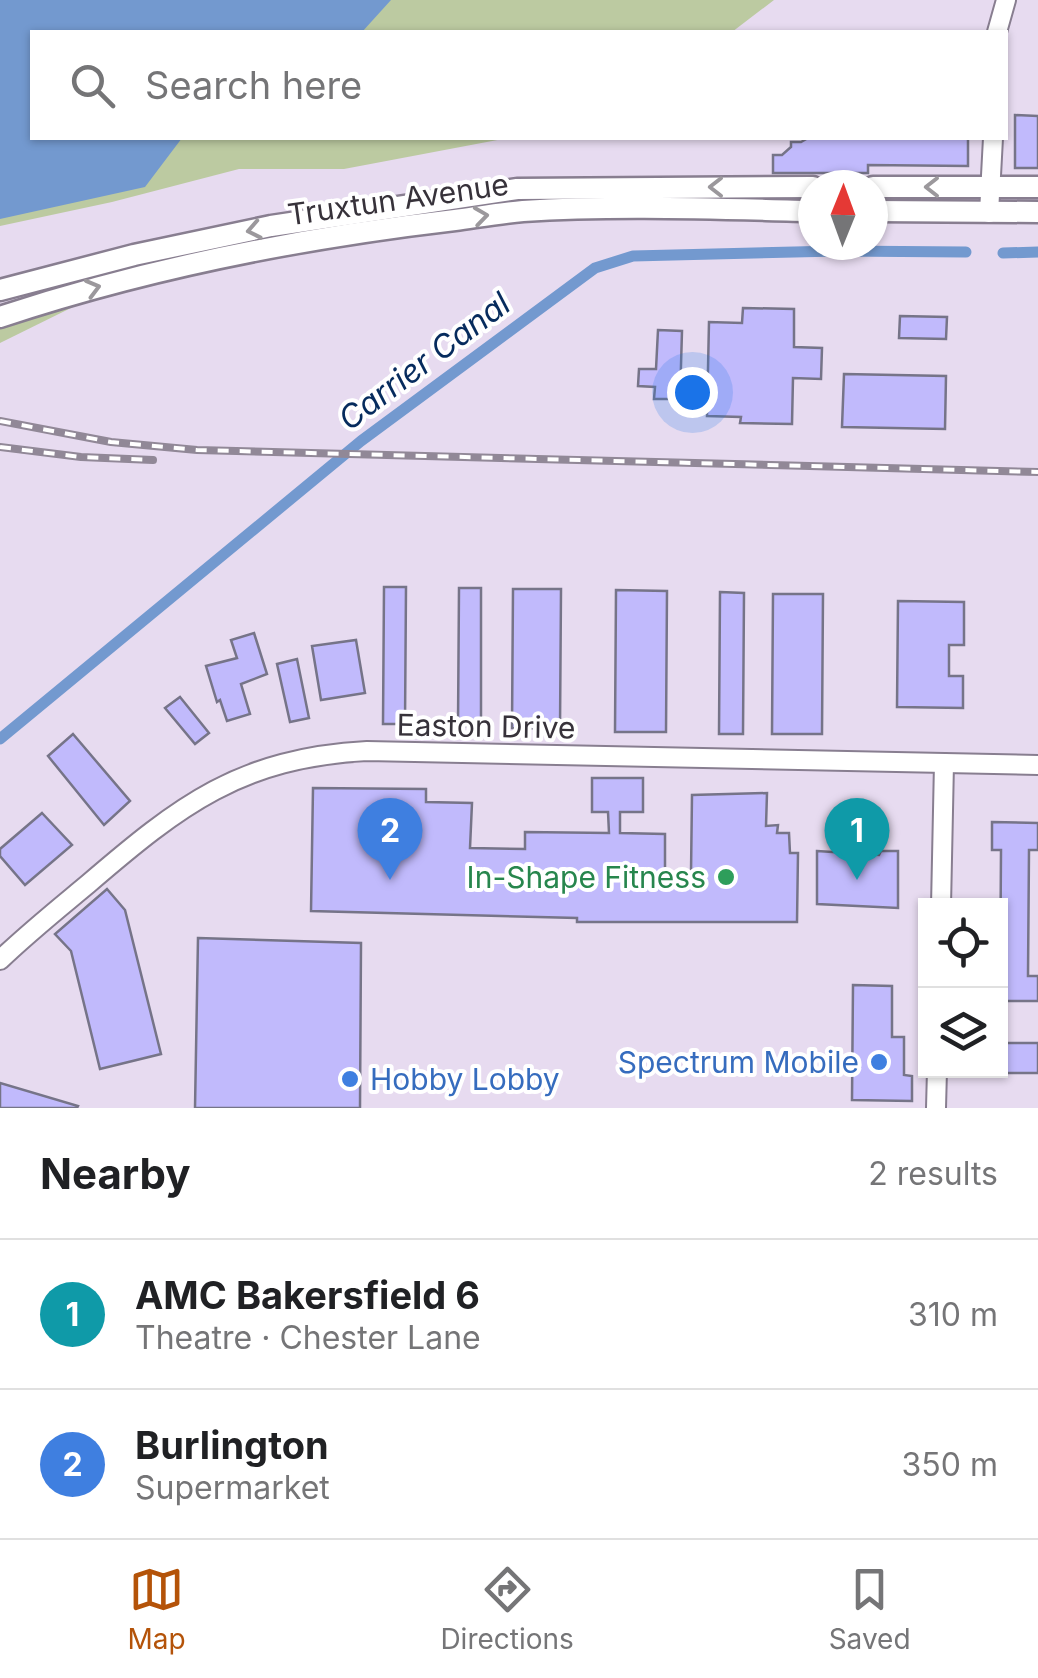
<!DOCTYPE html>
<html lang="en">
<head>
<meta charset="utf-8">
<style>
  :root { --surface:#fff; --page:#f6f6f6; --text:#202124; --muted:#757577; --line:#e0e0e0; --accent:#b45309 }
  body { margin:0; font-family:Inter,sans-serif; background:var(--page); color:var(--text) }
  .controls { position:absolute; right:30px; bottom:30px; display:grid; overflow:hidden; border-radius:0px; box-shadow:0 2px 8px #0004 }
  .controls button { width:90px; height:90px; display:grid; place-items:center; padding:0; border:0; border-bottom:2px solid var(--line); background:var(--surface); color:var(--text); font:50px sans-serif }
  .compass { position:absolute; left:798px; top:170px; width:90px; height:90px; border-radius:50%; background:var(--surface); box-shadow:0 2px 8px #0004; rotate:1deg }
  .you { position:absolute; left:692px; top:392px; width:35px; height:35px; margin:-25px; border:8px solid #fff; border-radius:50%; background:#1a73e8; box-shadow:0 0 0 15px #1a73e833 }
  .badge { display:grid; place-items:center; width:65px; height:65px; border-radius:50%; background:var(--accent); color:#fff; font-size:32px; font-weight:700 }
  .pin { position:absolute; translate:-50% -82px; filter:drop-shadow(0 2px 5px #0008) }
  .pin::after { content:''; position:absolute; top:52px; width:35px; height:30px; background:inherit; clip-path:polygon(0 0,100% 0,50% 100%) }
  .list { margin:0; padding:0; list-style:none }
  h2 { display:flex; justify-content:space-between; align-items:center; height:130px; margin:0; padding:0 40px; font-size:42px }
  h2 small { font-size:32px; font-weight:400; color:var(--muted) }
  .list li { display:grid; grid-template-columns:65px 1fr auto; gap:30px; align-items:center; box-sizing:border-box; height:150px; padding:0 40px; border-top:2px solid var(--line) }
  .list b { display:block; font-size:38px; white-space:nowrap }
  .list p { margin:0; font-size:32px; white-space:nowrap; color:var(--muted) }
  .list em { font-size:32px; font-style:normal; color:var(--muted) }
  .icon { flex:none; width:55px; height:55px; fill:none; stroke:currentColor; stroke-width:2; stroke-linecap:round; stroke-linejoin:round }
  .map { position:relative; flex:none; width:1038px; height:1108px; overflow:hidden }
  .search { position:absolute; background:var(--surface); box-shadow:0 2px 8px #0004; left:30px; right:30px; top:30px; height:110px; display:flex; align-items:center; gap:25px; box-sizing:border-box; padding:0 35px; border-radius:0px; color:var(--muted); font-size:38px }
  .sheet { height:430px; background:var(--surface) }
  nav { display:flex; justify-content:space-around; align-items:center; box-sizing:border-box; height:140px; border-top:2px solid var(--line); background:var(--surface); font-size:28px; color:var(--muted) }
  nav a { display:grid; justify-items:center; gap:5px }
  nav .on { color:var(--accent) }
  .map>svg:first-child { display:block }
  .green { fill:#bccaa1 }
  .water { fill:#7399cf }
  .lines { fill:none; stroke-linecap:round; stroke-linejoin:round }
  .canal { stroke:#7399cf; stroke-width:11 }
  .building { fill:#c1bafc; stroke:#767488; stroke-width:2.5 }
  .minor-casing { stroke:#887e90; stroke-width:22 }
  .major-casing { stroke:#887e90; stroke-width:25 }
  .minor { stroke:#fff; stroke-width:18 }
  .major { stroke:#fff; stroke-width:20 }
  .rail-casing { stroke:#918897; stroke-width:8 }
  .rail { stroke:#fff; stroke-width:4; stroke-dasharray:11; stroke-linecap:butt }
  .oneway { stroke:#9b989c }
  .leisure-dot { fill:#2e9e5b; stroke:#fff; stroke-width:4 }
  .shop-dot { fill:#3f7fe0; stroke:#fff; stroke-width:4 }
  .labels { text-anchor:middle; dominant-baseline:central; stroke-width:8; stroke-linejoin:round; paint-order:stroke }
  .street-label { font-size:30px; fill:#37323a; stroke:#fff }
  .leisure-label { font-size:30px; fill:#27864d; stroke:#fff; text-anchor:end }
  .shop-label { font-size:30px; fill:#366cbe; stroke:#fff; text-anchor:end }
  .water-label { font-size:32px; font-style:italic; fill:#062b5d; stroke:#fff }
</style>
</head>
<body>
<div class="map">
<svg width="1038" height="1108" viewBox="0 0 1038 1108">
  <rect width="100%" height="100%" fill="#e7dbf0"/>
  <g class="green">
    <polygon points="0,0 774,0 732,32 32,32 32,138 508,138 344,169 239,169 112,202 0,226"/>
    <polygon points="80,301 81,303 0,343 0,328"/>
  </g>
  <polygon class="water" points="0,0 391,0 362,32 32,32 32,138 182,138 145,187 0,219"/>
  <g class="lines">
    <g class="canal">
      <polyline points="1003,253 1038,252"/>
      <polyline points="0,739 361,441 595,268 633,256 837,251 966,252"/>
    </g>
  </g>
  <g class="building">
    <polygon points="1015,115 1038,116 1038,168 1015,168"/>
    <polygon points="808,138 968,138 968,166 868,165 868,173 773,173 773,155 782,155 791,147 791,142 801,142"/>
    <polygon points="743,308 794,309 794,347 822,348 821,379 793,378 792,424 740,423 741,417 707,416 709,322 742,323"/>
    <polygon points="900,316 947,317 946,339 899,338"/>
    <polygon points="658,330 682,331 680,399 654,399 655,387 638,386 639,369 656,369"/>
    <polygon points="844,374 946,376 945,429 842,427"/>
    <polygon points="384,587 406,587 405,724 383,724"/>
    <polygon points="459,588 481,588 481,726 458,726"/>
    <polygon points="513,589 561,589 560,729 512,728"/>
    <polygon points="616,590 667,591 666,732 615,732"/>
    <polygon points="720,592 744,593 743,734 719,734"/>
    <polygon points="773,594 823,594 822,734 772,734"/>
    <polygon points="898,601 964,602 964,645 949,645 949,676 963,676 963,708 897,707"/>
    <polygon points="254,633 267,674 241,684 250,714 227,721 220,700 217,702 206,666 237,658 231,640"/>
    <polygon points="356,640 365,693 321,700 312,646"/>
    <polygon points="297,659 309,718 290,722 277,664"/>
    <polygon points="180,697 209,733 195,744 165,708"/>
    <polygon points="73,734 130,801 104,825 48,756"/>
    <polygon points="592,778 643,778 643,812 620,812 620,833 665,834 665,873 691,873 692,795 767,793 766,826 778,825 777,833 789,833 790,853 798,853 797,922 577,922 577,918 311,911 313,788 426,789 426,802 472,803 470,848 525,849 525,832 609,833 608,812 592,812"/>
    <polygon points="42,813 72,845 25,885 0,856 0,849"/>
    <polygon points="992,822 1038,823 1038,850 1029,850 1028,976 1038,976 1038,1001 1000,1001 1001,850 992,850"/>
    <polygon points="817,851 879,855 881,851 898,851 898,908 817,904"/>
    <polygon points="107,889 125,910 161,1054 100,1069 71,951 55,934"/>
    <polygon points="198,938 361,943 360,1108 195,1108"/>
    <polygon points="853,985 892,986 892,1037 904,1037 904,1075 912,1076 912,1101 852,1100"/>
    <rect x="1000" y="1043" width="38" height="30"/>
    <polygon points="0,1083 78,1106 77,1108 0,1108"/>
  </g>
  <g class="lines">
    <defs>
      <g id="minor">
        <polyline points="997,32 1006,0"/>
        <polyline points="989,213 993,138"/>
        <polyline points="941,906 944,763"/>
        <path d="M0 960C28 933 58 909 88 884 180 805 240 758 367 751L1038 765"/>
        <polyline points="936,1108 937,1070"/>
      </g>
      <g id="major">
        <polyline points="873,187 1038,187"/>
        <polyline points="873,211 1038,212"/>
        <polyline points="0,290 134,255 271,226 517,189 813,187"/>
        <path d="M0 317C148 268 300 238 455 220 477 217 500 213 523 211 619 205 717 209 813 211"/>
      </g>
    </defs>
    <use href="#minor" class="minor-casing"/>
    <use href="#major" class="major-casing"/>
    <use href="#minor" class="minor"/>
    <use href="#major" class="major"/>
    <defs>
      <g id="rail">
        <polyline points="0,421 111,442 197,450 1038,472"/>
        <polyline points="0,447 81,457 153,460"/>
      </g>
    </defs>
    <use href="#rail" class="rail-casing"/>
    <use href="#rail" class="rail"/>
  </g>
  <defs><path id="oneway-chevron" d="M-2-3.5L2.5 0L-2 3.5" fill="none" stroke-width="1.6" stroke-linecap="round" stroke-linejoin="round" transform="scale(2.5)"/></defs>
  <g class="oneway">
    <use href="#oneway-chevron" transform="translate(716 187) rotate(180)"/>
    <use href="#oneway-chevron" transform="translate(932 187) rotate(180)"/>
    <use href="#oneway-chevron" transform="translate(481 216) rotate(-8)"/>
    <use href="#oneway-chevron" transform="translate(254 230) rotate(169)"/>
    <use href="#oneway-chevron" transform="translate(93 288) rotate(-15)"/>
  </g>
  <circle class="leisure-dot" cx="726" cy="877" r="10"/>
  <g class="shop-dot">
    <circle cx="879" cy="1062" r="10"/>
    <circle cx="350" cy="1079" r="10"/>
  </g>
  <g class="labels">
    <g class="street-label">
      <text transform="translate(398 199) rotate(-8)">Truxtun Avenue</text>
      <text transform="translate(486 726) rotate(1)">Easton Drive</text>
    </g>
    <g class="leisure-label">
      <text x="706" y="877">In-Shape Fitness</text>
    </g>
    <g class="shop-label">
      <text x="859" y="1062">Spectrum Mobile</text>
      <text x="370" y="1079" text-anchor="start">Hobby Lobby</text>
    </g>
    <g class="water-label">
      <text transform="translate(424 361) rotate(-37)">Carrier Canal</text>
    </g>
  </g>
</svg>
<div class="controls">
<button><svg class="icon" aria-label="locate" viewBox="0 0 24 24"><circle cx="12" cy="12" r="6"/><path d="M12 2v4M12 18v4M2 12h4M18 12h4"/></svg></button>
<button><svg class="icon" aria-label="layers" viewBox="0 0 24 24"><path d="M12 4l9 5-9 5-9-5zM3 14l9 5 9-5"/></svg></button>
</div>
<svg class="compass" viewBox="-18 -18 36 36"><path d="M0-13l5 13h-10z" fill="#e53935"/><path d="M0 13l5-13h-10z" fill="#757577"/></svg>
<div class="you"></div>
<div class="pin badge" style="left:857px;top:880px;background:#0f9aa8">1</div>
<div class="pin badge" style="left:390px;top:880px;background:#3f7fe0">2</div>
<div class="search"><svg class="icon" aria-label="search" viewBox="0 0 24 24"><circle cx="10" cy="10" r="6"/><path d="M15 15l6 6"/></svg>Search here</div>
</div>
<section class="sheet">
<h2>Nearby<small>2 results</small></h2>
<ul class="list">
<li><span class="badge" style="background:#0f9aa8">1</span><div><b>AMC Bakersfield 6</b><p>Theatre · Chester Lane</p></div><em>310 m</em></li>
<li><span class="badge" style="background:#3f7fe0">2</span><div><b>Burlington</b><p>Supermarket</p></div><em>350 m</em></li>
</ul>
</section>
<nav>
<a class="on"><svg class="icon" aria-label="map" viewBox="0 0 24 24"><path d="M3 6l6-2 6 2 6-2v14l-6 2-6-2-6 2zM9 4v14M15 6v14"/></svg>Map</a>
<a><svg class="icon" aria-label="directions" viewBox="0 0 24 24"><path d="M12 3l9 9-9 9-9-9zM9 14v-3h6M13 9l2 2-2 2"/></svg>Directions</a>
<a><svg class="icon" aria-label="saved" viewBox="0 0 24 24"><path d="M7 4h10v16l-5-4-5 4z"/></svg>Saved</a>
</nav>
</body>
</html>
